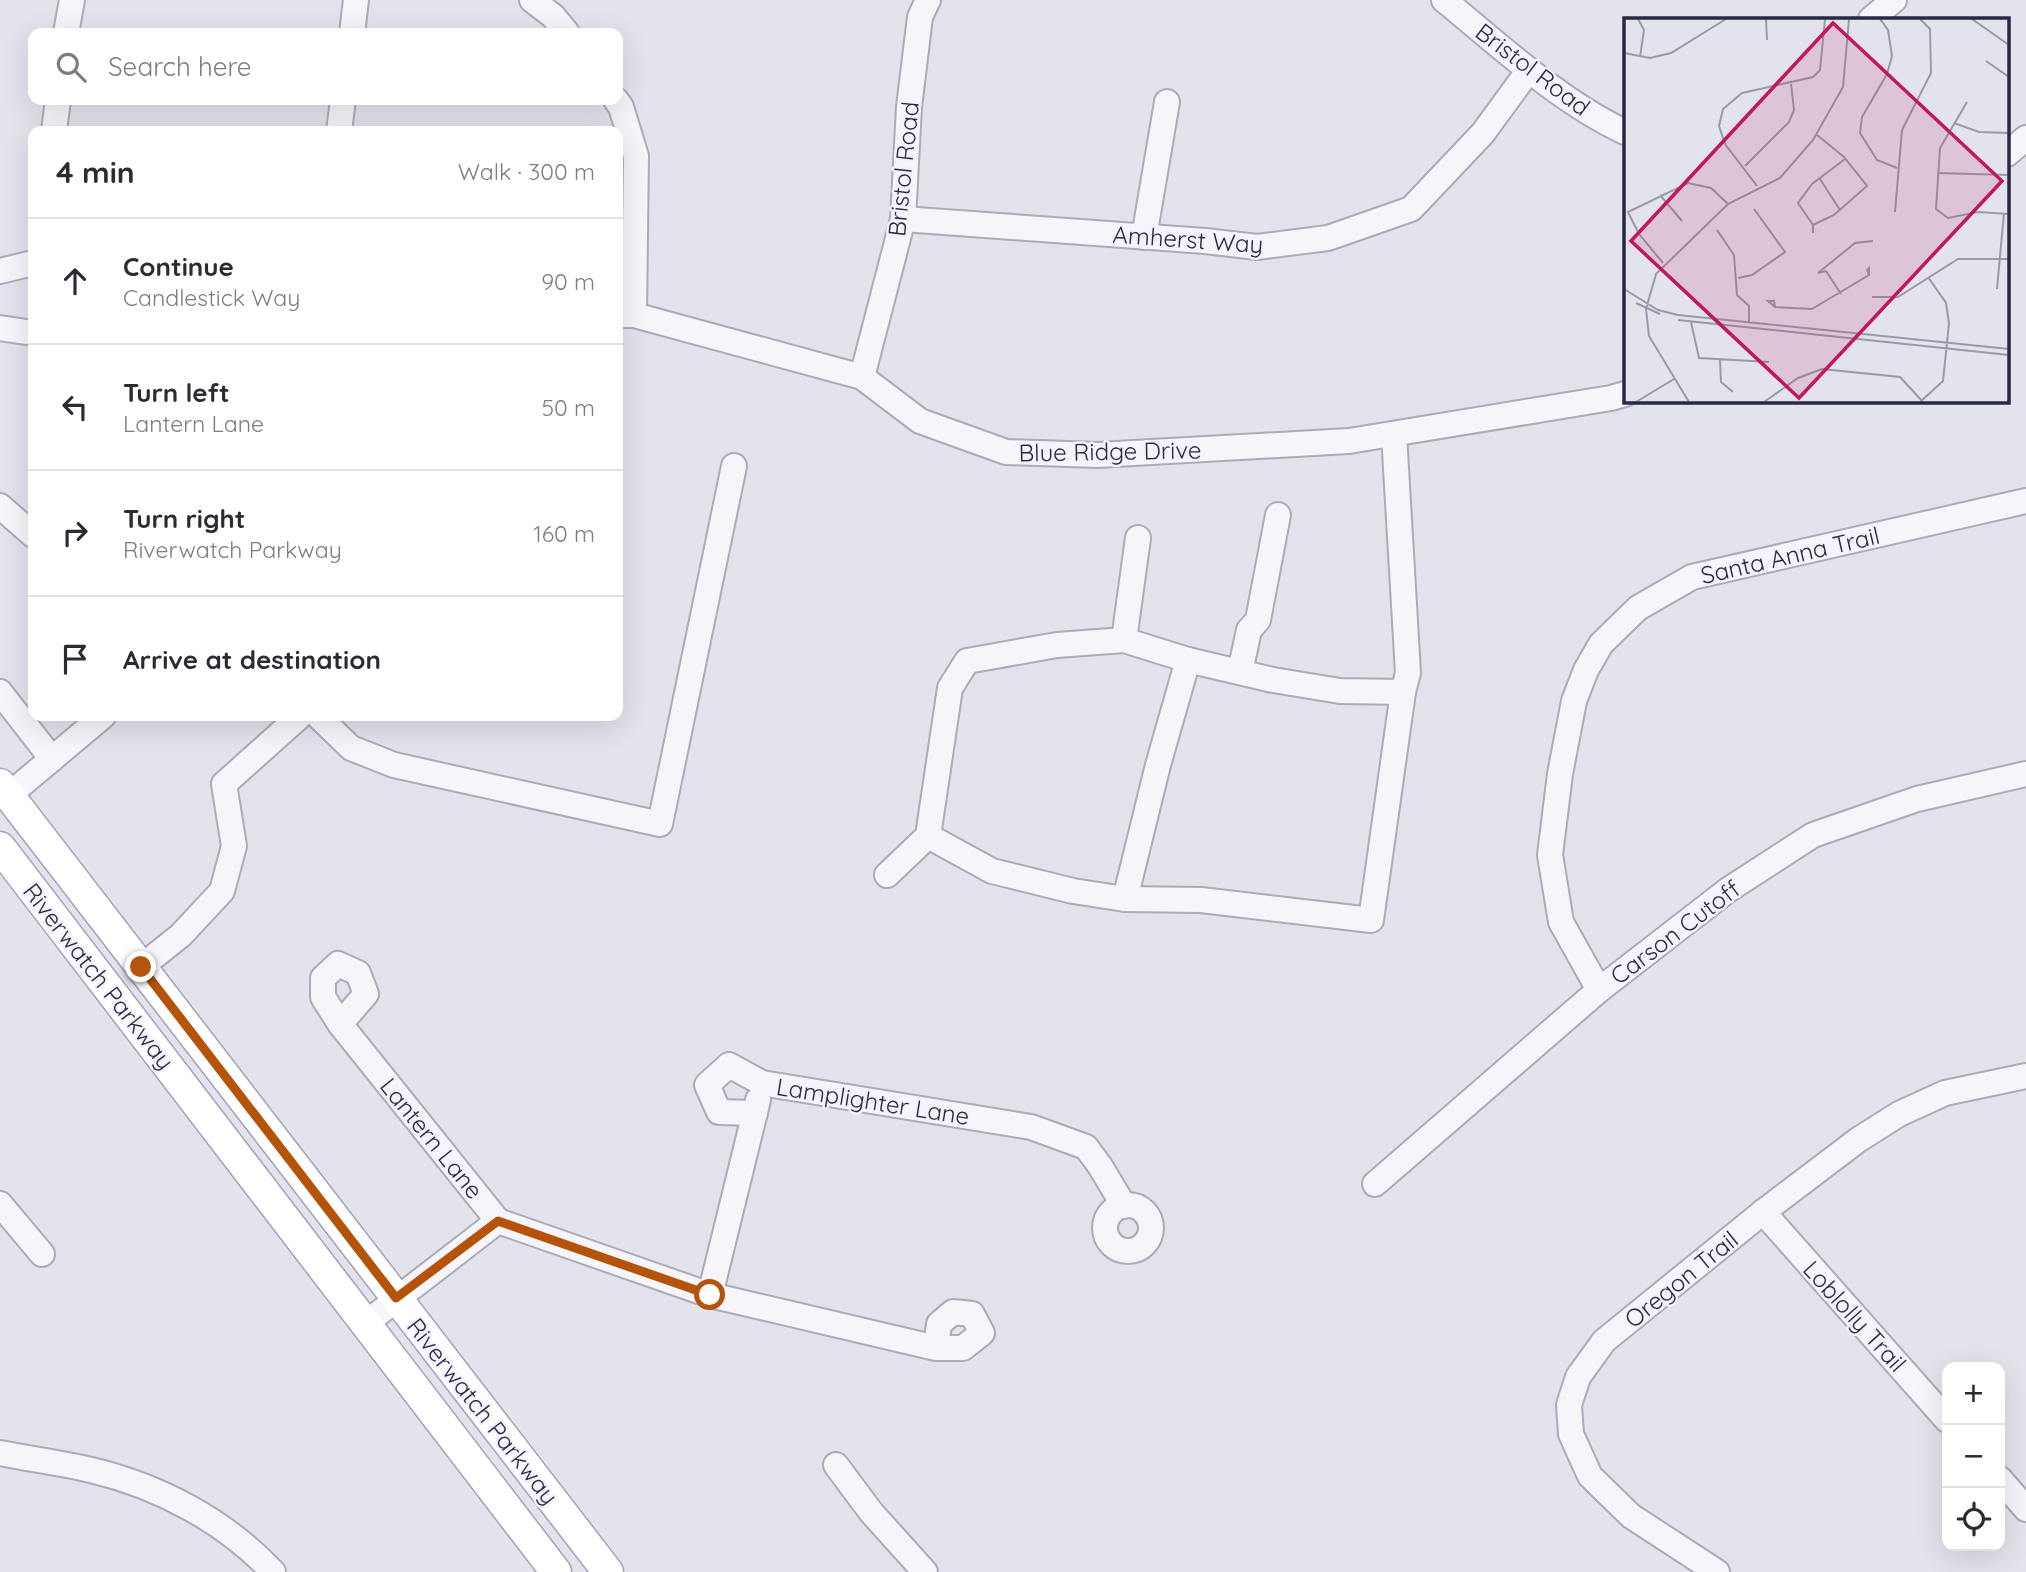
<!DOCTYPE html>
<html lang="en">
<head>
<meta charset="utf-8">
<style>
  :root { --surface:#fff; --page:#f7f7f7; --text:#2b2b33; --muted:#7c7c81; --line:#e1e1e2 }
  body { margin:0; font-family:Quicksand,sans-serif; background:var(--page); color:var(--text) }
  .controls { position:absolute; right:21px; bottom:21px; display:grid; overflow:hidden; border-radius:14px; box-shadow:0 7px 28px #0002 }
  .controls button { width:63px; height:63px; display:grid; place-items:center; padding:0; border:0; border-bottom:2px solid var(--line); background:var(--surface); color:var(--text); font:35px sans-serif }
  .stop { position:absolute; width:21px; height:21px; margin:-16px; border:5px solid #b45309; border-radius:50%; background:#fff }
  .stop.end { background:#b45309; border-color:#fff; box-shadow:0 2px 7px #0008 }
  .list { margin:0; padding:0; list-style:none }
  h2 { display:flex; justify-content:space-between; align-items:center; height:91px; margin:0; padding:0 28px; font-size:30px }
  h2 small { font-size:23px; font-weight:400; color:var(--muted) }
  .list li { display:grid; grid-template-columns:46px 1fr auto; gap:21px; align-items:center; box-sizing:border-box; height:126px; padding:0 28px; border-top:2px solid var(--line) }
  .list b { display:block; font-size:26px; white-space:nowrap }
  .list p { margin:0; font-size:23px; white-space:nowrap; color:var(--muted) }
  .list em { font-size:23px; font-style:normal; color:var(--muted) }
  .icon { flex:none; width:38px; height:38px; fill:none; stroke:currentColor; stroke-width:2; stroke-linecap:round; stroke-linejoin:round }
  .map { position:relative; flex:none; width:2026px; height:1572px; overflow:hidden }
  .search { position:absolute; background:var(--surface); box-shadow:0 7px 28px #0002; left:28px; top:28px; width:595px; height:77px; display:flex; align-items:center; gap:18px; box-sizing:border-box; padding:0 24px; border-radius:14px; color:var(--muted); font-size:26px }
  .panel { position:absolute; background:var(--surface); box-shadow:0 7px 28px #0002; left:28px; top:126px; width:595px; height:595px; border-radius:14px }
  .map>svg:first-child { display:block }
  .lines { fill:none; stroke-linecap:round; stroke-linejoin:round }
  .minor-casing { stroke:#ababba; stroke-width:28 }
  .major-casing { stroke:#a0a2b9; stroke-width:33 }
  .minor { stroke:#f6f6fa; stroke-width:24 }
  .major { stroke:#fff; stroke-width:30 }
  .route { stroke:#b45309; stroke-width:9 }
  .labels { text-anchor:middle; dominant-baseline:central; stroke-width:5; stroke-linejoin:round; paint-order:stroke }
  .street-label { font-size:24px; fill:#282946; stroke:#f3f3f9 }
  .inset-road { fill:none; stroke:#9899aa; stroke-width:2 }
  .view { fill:#c2185b; fill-opacity:0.15; stroke:#c2185b; stroke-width:3.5 }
  .inset-edge { fill:none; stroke:#282946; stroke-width:3.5 }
</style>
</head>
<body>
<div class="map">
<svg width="2026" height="1572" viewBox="0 0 2026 1572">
  <rect width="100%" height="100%" fill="#e3e3ec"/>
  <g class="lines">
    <defs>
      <g id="minor">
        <polyline points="532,0 553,16 567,33"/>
        <path d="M1444 0C1499 45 1560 102 1625 132"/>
        <polyline points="1871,19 1894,0"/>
        <polyline points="66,33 72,0"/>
        <polyline points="352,33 356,0"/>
        <polyline points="616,100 621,107 636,156 634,315"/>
        <polyline points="54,131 58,100"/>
        <polyline points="339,131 343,100"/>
        <polyline points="2007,154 2026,138"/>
        <polyline points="903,219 1205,241 1257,247 1328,238 1411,209 1483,133 1529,70"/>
        <polyline points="1144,237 1167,102"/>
        <polyline points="0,271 33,263"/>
        <polyline points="618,315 634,315 862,377 920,421 1006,452 1098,455 1349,441 1611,398 1625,394"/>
        <polyline points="0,328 33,333"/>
        <polyline points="862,377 903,219 909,107 920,17 928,0"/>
        <polyline points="0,506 33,535"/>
        <polyline points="1124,640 1138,538"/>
        <polyline points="1240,672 1249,630 1258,620 1278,515"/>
        <polyline points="0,692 52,759"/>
        <polyline points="318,716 351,748 394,765 660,824 734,466"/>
        <polyline points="9,795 103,716"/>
        <polyline points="928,836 992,871 1073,891 1125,899 1201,900 1371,920 1403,692 1408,673 1394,434"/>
        <polyline points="887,875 928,836 950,688 967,661 1057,645 1124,640 1188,660 1273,680 1340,691 1403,692"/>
        <polyline points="1125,899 1158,765 1188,660"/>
        <polyline points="141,967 181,935 222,891 234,846 224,784 300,716"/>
        <polyline points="1599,990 1561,922 1550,855 1560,774 1574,701 1586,670 1601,644 1638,608 1692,577 2026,501"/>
        <polyline points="340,1024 366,994 358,973 338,964 323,978 323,997 340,1024 498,1221"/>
        <polyline points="755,1113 719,1112 707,1085 729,1065 762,1083 1031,1127 1086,1147 1100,1166 1124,1206"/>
        <polyline points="1375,1184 1599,990 1728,890 1813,835 1917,799 2026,774"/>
        <polyline points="0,1204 42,1254"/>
        <circle cx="1128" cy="1228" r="23"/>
        <polyline points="1763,1212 1947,1420"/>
        <polyline points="498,1221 710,1295 936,1348 963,1348 982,1333 972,1314 953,1312 939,1324 936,1348"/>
        <polyline points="710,1295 758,1100"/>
        <polyline points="366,1323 498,1221"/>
        <path d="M0 1453C30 1459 61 1463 91 1470 159 1486 225 1521 273 1572"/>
        <polyline points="836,1465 871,1512 925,1572"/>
        <polyline points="2000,1479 2026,1509"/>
        <polyline points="1717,1572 1631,1516 1590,1476 1571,1434 1569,1405 1578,1377 1604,1341 1763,1212 1858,1140 1899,1114 1945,1093 2026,1076"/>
      </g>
      <g id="major">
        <polyline points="0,784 608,1572"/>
        <polyline points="0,847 556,1572"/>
      </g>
    </defs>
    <use href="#minor" class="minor-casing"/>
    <use href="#major" class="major-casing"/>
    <use href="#minor" class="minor"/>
    <use href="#major" class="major"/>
  </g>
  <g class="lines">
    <polyline class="route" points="141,967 396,1298 498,1221 710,1295"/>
  </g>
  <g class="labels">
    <g class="street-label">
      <text transform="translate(1533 69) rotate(37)">Bristol Road</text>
      <text transform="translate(903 169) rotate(-84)">Bristol Road</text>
      <text transform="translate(1188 239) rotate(4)">Amherst Way</text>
      <text transform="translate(1110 451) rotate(-1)">Blue Ridge Drive</text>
      <text transform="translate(1790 555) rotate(-13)">Santa Anna Trail</text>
      <text transform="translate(1675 932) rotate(-37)">Carson Cutoff</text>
      <text transform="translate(99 976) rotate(52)">Riverwatch Parkway</text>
      <text transform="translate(873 1101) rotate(9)">Lamplighter Lane</text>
      <text transform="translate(432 1138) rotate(51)">Lantern Lane</text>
      <text transform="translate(1681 1279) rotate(-39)">Oregon Trail</text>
      <text transform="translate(1855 1316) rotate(48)">Loblolly Trail</text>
      <text transform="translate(483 1411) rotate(52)">Riverwatch Parkway</text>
    </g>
  </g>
  <g transform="translate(1624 18)">
    <rect width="385" height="385" fill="#e3e3ec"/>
    <path class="inset-road" d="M14 1 20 12 16 39M142 1 143 22M256 1 264 12 268 38 263 56 238 99 236 115 253 142 273 150M348 1 385 27M0 35 26 40 47 35 102 1M362 43 385 59M343 84 316 130 312 191 324 200 354 194 385 196M330 105 355 114 385 115M121 148 165 104 170 92 167 66M313 155 385 157M196 161 216 192M133 168 101 126 95 108 99 91 118 75 189 59 196 52 201 1M36 177 58 203M271 194 278 112 307 55 306 11 296 1M189 207 210 197 243 168 220 139 193 117M93 212 110 237 113 277 125 288V304M189 215V207L174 185 188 166 221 141M39 245 15 216 4 194 64 165 87 170 104 186M202 253 194 255 231 225 249 223M202 253 217 276M114 260 128 257 161 234 130 191M0 271 34 292 54 297 385 331M373 271 380 195M248 279H274L334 241H385M12 285 36 296M151 289 150 283H144L151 289 188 291M188 291 245 257V250L243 252 245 257M54 302 385 337M67 304 75 340 145 344M96 342 97 364 109 374M12 384 50 361M65 384 25 318 22 291 32 256 104 186 156 160 189 122 219 69 225 1M140 384 174 360 198 351 276 359 299 384M296 384 319 363 325 305 322 285 304 259"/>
    <path class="view" d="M209 5 378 163 175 380 7 223Z"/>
    <rect width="385" height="385" class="inset-edge"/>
  </g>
</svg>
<div class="controls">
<button>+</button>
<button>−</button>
<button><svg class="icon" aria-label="locate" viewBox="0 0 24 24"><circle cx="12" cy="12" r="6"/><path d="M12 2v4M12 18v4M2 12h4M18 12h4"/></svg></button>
</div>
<div class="stop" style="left:710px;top:1295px"></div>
<div class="stop end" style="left:141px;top:967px"></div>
<div class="search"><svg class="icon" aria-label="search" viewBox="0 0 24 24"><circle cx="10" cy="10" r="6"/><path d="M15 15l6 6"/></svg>Search here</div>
<section class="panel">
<h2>4 min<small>Walk · 300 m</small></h2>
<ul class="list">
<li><svg class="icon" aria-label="ahead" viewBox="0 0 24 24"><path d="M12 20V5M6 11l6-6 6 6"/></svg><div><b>Continue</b><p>Candlestick Way</p></div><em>90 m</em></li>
<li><svg class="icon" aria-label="left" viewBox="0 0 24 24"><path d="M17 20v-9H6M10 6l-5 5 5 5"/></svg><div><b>Turn left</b><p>Lantern Lane</p></div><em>50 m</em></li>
<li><svg class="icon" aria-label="right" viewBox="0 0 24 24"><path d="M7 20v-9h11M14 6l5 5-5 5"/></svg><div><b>Turn right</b><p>Riverwatch Parkway</p></div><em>160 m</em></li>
<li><svg class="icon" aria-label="arrive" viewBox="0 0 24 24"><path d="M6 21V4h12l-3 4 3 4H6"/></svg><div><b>Arrive at destination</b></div></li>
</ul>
</section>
</div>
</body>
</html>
